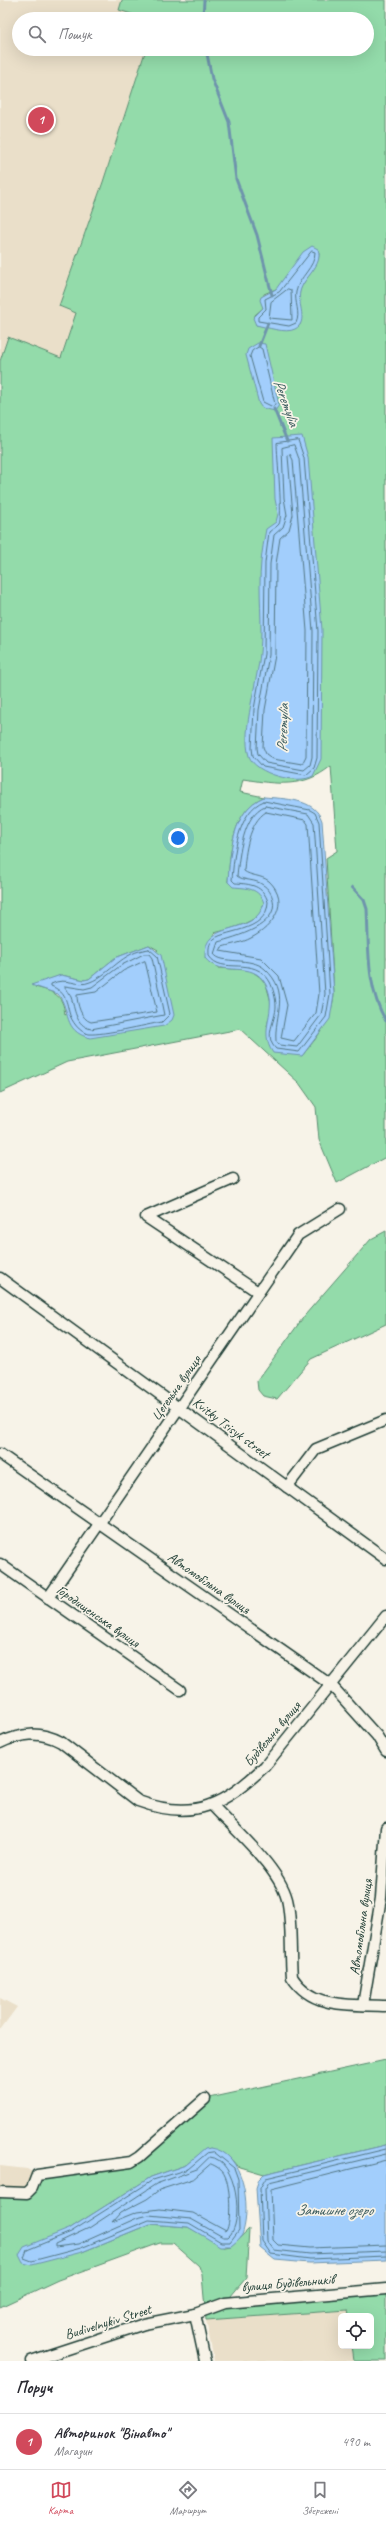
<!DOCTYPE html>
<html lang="uk">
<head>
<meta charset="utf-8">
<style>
  :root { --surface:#fff; --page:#f2f2f3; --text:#2b2b33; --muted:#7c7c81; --line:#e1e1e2; --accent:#d1495b }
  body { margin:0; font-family:Caveat,sans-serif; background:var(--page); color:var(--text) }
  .controls { position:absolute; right:12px; bottom:12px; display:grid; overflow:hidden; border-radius:6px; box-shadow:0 4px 16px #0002 }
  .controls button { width:36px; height:36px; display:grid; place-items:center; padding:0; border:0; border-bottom:1px solid var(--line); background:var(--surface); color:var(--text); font:20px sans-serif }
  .you { position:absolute; left:178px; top:838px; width:14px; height:14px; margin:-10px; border:3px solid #fff; border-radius:50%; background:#1a73e8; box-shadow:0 0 0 6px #1a73e833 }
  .badge { display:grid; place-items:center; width:26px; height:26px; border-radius:50%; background:var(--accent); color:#fff; font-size:13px; font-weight:700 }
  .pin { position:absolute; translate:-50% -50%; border:2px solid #fff; box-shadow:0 1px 4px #0006 }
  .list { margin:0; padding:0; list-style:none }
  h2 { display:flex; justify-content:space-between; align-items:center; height:52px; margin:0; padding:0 16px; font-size:17px }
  h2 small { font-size:13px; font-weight:400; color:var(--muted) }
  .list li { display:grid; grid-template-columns:26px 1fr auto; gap:12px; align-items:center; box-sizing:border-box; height:56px; padding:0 16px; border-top:1px solid var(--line) }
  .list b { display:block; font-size:15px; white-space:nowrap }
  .list p { margin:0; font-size:13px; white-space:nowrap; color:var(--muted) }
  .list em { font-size:13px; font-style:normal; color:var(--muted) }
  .icon { flex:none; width:22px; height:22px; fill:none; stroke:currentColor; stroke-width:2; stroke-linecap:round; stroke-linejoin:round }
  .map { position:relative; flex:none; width:386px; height:2361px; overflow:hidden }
  .search { position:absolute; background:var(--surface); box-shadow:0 4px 16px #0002; left:12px; right:12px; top:12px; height:44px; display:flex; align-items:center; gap:10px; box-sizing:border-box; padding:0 14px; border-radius:22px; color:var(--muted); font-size:15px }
  .sheet { height:108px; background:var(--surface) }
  nav { display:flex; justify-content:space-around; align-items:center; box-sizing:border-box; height:56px; border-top:1px solid var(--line); background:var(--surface); font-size:11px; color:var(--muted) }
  nav a { display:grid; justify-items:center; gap:2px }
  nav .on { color:var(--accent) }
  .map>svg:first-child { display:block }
  .built { fill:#eadfc9 }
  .green { fill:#93dbaa; stroke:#598c6f; fill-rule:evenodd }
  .water { fill:#a2cefc; stroke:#6e94ac }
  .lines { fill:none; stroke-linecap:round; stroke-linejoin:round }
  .shore { stroke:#537784; stroke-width:1 }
  .stream { stroke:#6e94ac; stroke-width:3 }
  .minor-casing { stroke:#1f3d34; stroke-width:13 }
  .minor { stroke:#f7f3e8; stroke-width:10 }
  .labels { text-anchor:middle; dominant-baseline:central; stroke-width:3.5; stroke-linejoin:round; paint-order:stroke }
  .street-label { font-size:14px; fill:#1f3d34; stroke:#f7f3e8 }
  .water-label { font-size:15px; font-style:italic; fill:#395a5c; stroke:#f7f3e8 }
</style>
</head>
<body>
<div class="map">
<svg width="386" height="2361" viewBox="0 0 386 2361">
  <rect width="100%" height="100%" fill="#f7f3e8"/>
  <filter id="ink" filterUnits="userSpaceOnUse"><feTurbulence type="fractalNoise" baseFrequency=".025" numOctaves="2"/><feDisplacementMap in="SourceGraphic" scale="8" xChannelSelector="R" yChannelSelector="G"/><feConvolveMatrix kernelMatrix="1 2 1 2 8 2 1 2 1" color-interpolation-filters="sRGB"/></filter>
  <g filter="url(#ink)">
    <g class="built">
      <polygon points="0,0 122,0 119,10 147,19 19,19 19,49 146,49 103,182 59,306 77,313 61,358 8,338 0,361"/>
      <polygon points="0,1998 17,2007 0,2030"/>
      <polygon points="0,2166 27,2169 37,2175 32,2188 0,2192"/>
      <polygon points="348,2310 349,2316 341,2316 341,2346 352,2346 354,2361 214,2361 206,2320"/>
    </g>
    <g class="green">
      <path d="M122 0H386V1157L337 1183 319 1140 316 1107 299 1083 240 1029 67 1062 0 1093V361L8 337 61 358 76 313 59 306 103 182 146 49H367V19H147L119 10ZM319 251C320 268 305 276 300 290 297 300 301 314 300 325L289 330 256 325 255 315 263 308 264 294 276 289ZM331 766 337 851 326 858 334 994C331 1023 319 1034 302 1056L267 1026 272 1006 266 984 260 977 250 970 218 968 214 933C227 930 270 920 264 900 262 895 258 891 254 889 244 885 236 890 228 882 230 853 232 810 264 797L240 792 243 779C276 784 303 789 331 766ZM149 945 158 950 65 1015C63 993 53 992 35 987L38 984 61 975 84 980 89 979 115 958Z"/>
      <polygon points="386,1231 386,1324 311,1359 277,1399 263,1396 258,1390 257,1381 305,1315 371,1239"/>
      <polygon points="386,2060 386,2145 264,2174 237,2166 230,2158 211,2148 206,2149 186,2165 151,2177 69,2229 82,2252 150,2224 188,2227 225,2247 231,2246 249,2229 246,2278 225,2303 386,2289 386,2361 354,2361 352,2346 371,2346 371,2316 349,2316 348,2310 206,2320 202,2275 199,2266 173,2243 160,2243 58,2280 0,2307 0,2192 27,2193 37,2175 131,2162 205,2099"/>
    </g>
    <g class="water">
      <path d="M312 246 318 249C324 266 303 277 300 292 297 304 309 322 295 329 286 334 266 327 256 325L253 318 263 308 260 300 261 297 276 289 303 252Z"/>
      <polygon points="258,343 265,344 279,405 275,411 262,408 259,404 246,355 248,349"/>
      <path d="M302 436 308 457 322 630 321 759 313 776C298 785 255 774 249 756 241 731 258 680 260 653 263 623 258 592 261 562 262 551 264 540 266 529L276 522 278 514 275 499 273 438Z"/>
      <path d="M264 797C284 799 315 798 322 821L334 994 330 1019 302 1056 273 1053C257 1030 279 1010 266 985 253 958 221 979 205 958 202 917 255 939 264 903 259 888 247 888 233 887L228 882C230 853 232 810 264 797Z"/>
      <path d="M149 945 161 955 174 1015 172 1020 164 1026 90 1038C62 1031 71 1010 58 994L31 985 61 975 84 980 89 979 115 958Z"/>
      <polygon points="386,2145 386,2260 309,2263 275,2260 260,2248 256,2188 259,2179 264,2174"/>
      <path d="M211 2148C244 2152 251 2206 243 2232 242 2237 236 2242 231 2246H220L188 2227 150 2224 82 2252 32 2265 23 2263 19 2255 24 2247 69 2229 151 2177 186 2165 205 2149Z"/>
    </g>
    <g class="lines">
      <g class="shore">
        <path d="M312 251 315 252C315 268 299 276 296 292 294 302 301 313 296 323L289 326 258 321V317L266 309 265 299 279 292Z"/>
        <polygon points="288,289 291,290 292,320 269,318 271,302"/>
        <polygon points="259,347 262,349 275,404 273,407 263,402 250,356 252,351"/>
        <path d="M298 440 304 458 318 631 317 758 314 768 306 775 263 767 253 756 252 748 254 709 264 654 265 563 269 532C272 529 277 527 279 524 283 518 277 456 277 443Z"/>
        <polygon points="294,445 299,459 313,631 312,757 310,765 304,770 266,763 258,754 257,748 259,710 269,655 270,564 274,535 283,527 287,515 284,498 282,448"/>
        <polygon points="290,454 293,460 307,631 306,756 302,764 273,759 266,754 263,747 265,710 275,655 276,564 280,538 289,530 293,515 288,456"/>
        <path d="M264 801 310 810 315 813 319 822 330 994 326 1017 299 1052 276 1049C263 1036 276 1021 276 1006 276 999 273 988 270 982 254 954 222 976 209 956 209 951 208 945 212 941 220 929 267 934 268 902 263 885 250 884 235 883L232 880C234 856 237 811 264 801Z"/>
        <path d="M265 806 308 814 314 823 325 994 321 1015 297 1047 279 1045 276 1041C274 1014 291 993 265 969 251 956 221 965 214 954L218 942C235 937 279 926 273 900 272 894 268 888 263 885 256 879 243 881 237 876 239 857 243 814 265 806Z"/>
        <path d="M266 812 305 820 308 824 319 994 316 1013 294 1041 281 1038 287 1005 279 976 261 958 220 951 222 947C232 944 242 943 251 938 273 927 291 902 269 881 261 875 250 876 244 871 245 853 249 822 266 812Z"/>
        <path d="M149 949 157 956 170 1014 162 1022C145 1025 104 1035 89 1034 80 1033 71 1021 69 1012 66 999 65 992 51 986V984C67 976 77 988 90 982 111 974 121 952 149 949Z"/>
        <path d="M144 954H149L152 958 164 1015 91 1029C75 1025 75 1009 71 997 69 993 65 990 65 986L84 989 92 987 120 966Z"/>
        <path d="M145 961 157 1012 91 1022C81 1019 77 1004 77 995L96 992 123 971Z"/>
        <polyline points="386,2149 266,2178 260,2188 262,2241 271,2254 310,2259 386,2256"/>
        <polygon points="214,2152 234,2168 238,2179 239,2230 230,2242 221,2242 189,2223 149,2220 81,2248 32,2261 24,2258 27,2250 71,2232 153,2180 188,2169 207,2153"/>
        <polyline points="386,2154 269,2182 265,2189 267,2241 274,2250 310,2254 386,2251"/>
        <path d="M210 2157C237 2159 245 2224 228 2237H223L191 2219 149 2215 137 2218 79 2244 55 2247V2244L89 2228 156 2184 197 2169Z"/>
        <polyline points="386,2160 271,2189 273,2240 278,2245 310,2248 386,2245"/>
        <path d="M211 2164C216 2166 223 2170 225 2176 230 2185 232 2222 226 2231L193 2213 160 2209 137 2212 112 2222 120 2213 147 2199 159 2190 193 2179Z"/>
      </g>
      <g class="stream">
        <polyline points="203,19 204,0"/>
        <polyline points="206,49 212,79 229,122 236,179 257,235 272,295"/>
        <polyline points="259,346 268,323"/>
        <polyline points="274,409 287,441"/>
        <path d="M352 887 364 900 367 909C369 948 366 987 386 1021"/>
      </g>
      <defs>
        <g id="minor">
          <polyline points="233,1179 146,1217 258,1292"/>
          <polyline points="0,1278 386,1559"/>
          <polyline points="0,1454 331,1685 377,1736 386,1751"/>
          <polyline points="287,1487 316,1449 386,1420"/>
          <polyline points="0,1564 180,1690"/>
          <polyline points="48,1598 298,1235 340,1209"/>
          <path d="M0 1743C21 1733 40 1731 61 1742L138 1801C195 1822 225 1804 265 1766L386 1616"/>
          <path d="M213 1806C235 1830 283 1871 288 1904 292 1928 290 1953 292 1977 313 2010 352 2004 386 2006"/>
          <polyline points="363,2005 381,1898 386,1828"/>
          <polyline points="0,2192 27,2193 32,2188 37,2175 131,2162 139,2157 205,2099"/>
          <polyline points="195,2314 205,2361"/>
          <polyline points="31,2361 144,2324 195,2314 225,2303 386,2289"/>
        </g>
      </defs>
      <use href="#minor" class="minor-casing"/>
      <use href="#minor" class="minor"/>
    </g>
  </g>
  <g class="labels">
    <g class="street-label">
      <text transform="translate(176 1388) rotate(-55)">Цегельна вулиця</text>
      <text transform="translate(231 1428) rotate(37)">Kvitky Tsisyk street</text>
      <text transform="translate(209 1583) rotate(35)">Автомобільна вулиця</text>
      <text transform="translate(98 1616) rotate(35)">Городищенська вулиця</text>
      <text transform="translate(272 1734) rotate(-50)">Будівельна вулиця</text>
      <text transform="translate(361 1927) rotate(-82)">Автомобільна вулиця</text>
      <text transform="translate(288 2283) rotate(-5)">вулиця Будівельників</text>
      <text transform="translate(108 2322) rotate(-17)">Budivelnykiv Street</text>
    </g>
    <g class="water-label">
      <text transform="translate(286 403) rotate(70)">Peremylia</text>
      <text transform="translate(283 728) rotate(-88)">Peremylia</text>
      <text x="334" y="2210">Затишне озеро</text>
    </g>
  </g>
</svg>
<div class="controls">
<button><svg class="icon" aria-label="locate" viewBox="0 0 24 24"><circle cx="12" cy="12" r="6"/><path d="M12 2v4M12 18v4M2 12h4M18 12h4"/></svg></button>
</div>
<div class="you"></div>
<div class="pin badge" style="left:41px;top:120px">1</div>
<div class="search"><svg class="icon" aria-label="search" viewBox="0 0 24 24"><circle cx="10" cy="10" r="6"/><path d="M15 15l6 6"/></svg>Пошук</div>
</div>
<section class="sheet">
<h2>Поруч<small></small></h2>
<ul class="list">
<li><span class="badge">1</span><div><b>Авторинок &quot;Вінавто&quot;</b><p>Магазин</p></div><em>490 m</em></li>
</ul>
</section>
<nav>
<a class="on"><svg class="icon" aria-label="map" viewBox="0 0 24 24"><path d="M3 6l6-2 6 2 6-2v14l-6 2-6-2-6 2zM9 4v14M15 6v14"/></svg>Карта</a>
<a><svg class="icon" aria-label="directions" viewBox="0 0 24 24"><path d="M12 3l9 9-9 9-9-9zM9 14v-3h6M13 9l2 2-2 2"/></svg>Маршрут</a>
<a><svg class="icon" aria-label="saved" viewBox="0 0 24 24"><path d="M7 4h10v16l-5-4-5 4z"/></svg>Збережені</a>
</nav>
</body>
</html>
